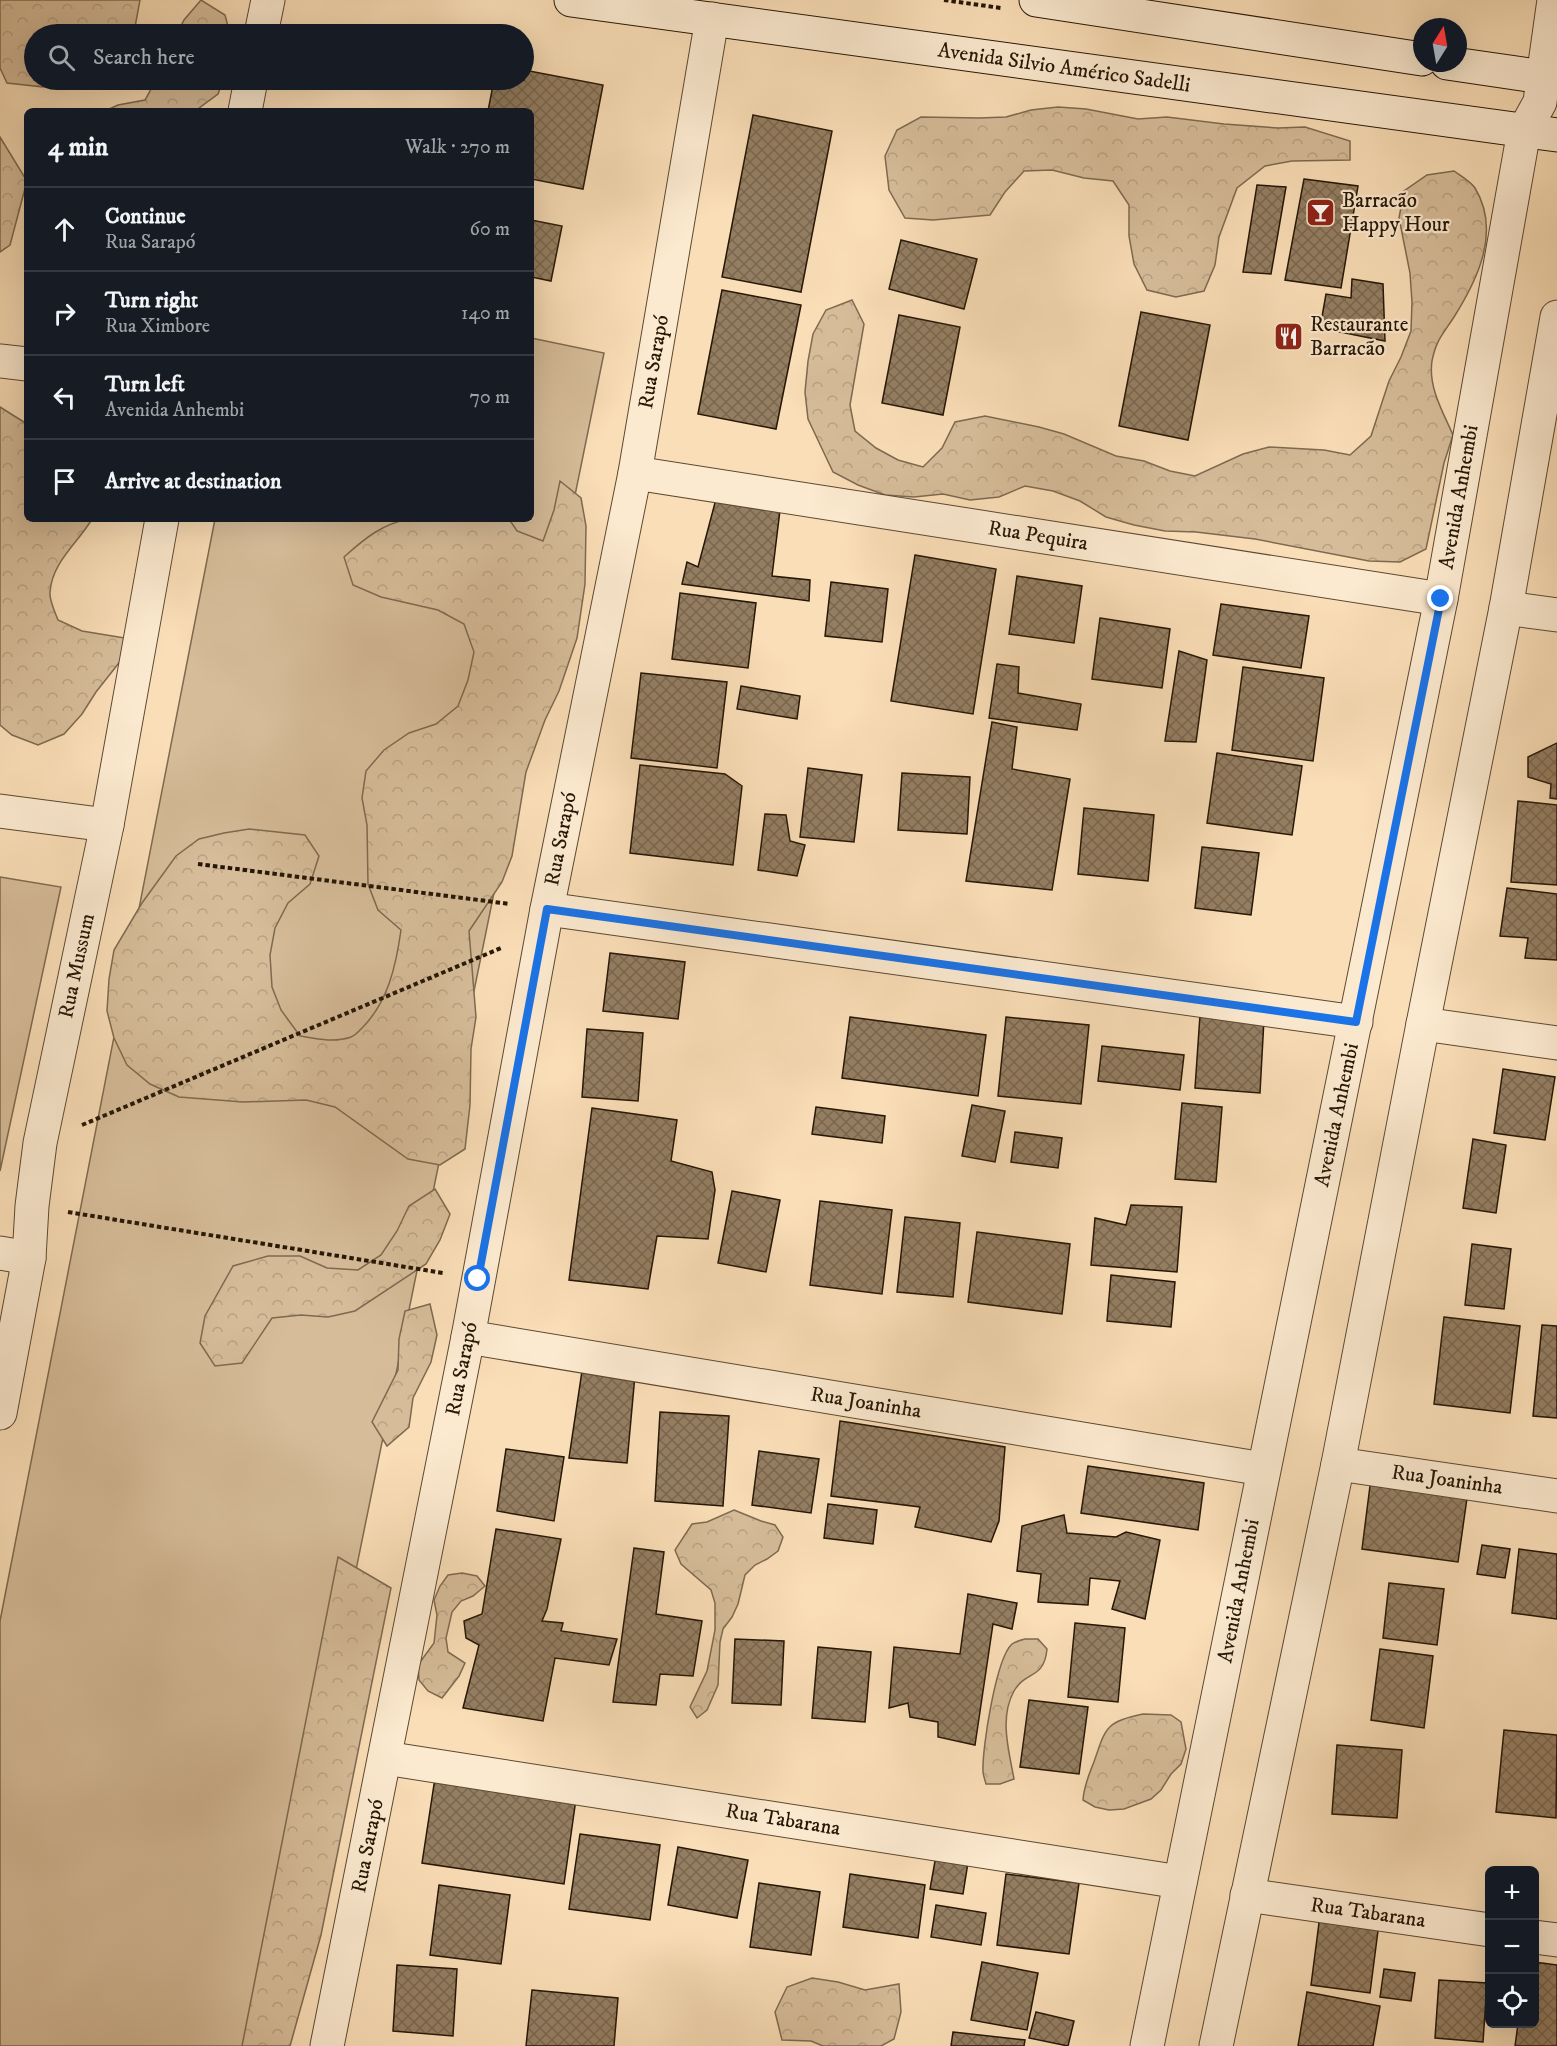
<!DOCTYPE html>
<html lang="en">
<head>
<meta charset="utf-8">
<style>
  :root { --surface:#171b24; --page:#20242c; --text:#f1f3f6; --muted:#9ea1a6; --line:#363941 }
  body { margin:0; font-family:"IM FELL DW Pica",serif; background:var(--page); color:var(--text) }
  .controls { position:absolute; right:18px; bottom:18px; display:grid; overflow:hidden; border-radius:9px; box-shadow:0 6px 24px #0002 }
  .controls button { width:54px; height:54px; display:grid; place-items:center; padding:0; border:0; border-bottom:2px solid var(--line); background:var(--surface); color:var(--text); font:30px sans-serif }
  .compass { position:absolute; left:1413px; top:18px; width:54px; height:54px; border-radius:50%; background:var(--surface); box-shadow:0 6px 24px #0002; rotate:11deg }
  .stop { position:absolute; width:18px; height:18px; margin:-14px; border:4px solid #1a73e8; border-radius:50%; background:#fff }
  .stop.end { background:#1a73e8; border-color:#fff; box-shadow:0 2px 6px #0008 }
  .list { margin:0; padding:0; list-style:none }
  h2 { display:flex; justify-content:space-between; align-items:center; height:78px; margin:0; padding:0 24px; font-size:26px }
  h2 small { font-size:20px; font-weight:400; color:var(--muted) }
  .list li { display:grid; grid-template-columns:39px 1fr auto; gap:18px; align-items:center; box-sizing:border-box; height:84px; padding:0 24px; border-top:2px solid var(--line) }
  .list b { display:block; font-size:22px; white-space:nowrap }
  .list p { margin:0; font-size:20px; white-space:nowrap; color:var(--muted) }
  .list em { font-size:20px; font-style:normal; color:var(--muted) }
  .icon { flex:none; width:33px; height:33px; fill:none; stroke:currentColor; stroke-width:2; stroke-linecap:round; stroke-linejoin:round }
  .map { position:relative; flex:none; width:1557px; height:2046px; overflow:hidden }
  .search { position:absolute; background:var(--surface); box-shadow:0 6px 24px #0002; left:24px; top:24px; width:510px; height:66px; display:flex; align-items:center; gap:15px; box-sizing:border-box; padding:0 21px; border-radius:33px; color:var(--muted); font-size:22px }
  .panel { position:absolute; background:var(--surface); box-shadow:0 6px 24px #0002; left:24px; top:108px; width:510px; height:414px; border-radius:9px }
  .map>svg:first-child { display:block }
  .grass { fill:#d6bc99; stroke:#7e6a50; stroke-width:1.5 }
  .forest { fill:url(#forest-crowns); stroke:#7e6a50; stroke-width:1.5 }
  .building { fill:url(#building-cross-hatch); stroke:#261706; stroke-width:1.5 }
  .lines { fill:none; stroke-linecap:round; stroke-linejoin:round }
  .minor-casing { stroke:#5b4932; stroke-width:35 }
  .tertiary-casing { stroke:#5b4932; stroke-width:35 }
  .secondary-casing { stroke:#261706; stroke-width:35 }
  .path { stroke:#261706; stroke-width:4; stroke-dasharray:4.5 3; stroke-linecap:butt }
  .minor { stroke:#fcead0; stroke-width:33 }
  .tertiary { stroke:#fcead0; stroke-width:33 }
  .secondary { stroke:#fcead0; stroke-width:33 }
  .route { stroke:#1a73e8; stroke-width:8 }
  .labels { text-anchor:middle; dominant-baseline:central; stroke-width:4.5; stroke-linejoin:round; paint-order:stroke }
  .street-label { font-size:21px; fill:#261706; stroke:#fcead0 }
  .poi-label { font-size:21px; fill:#261706; stroke:#fcead0; text-anchor:start }
</style>
</head>
<body>
<div class="map">
<svg width="1557" height="2046" viewBox="0 0 1557 2046">
  <defs>
    <pattern id="forest-crowns" width="20" height="18" patternUnits="userSpaceOnUse" patternTransform="scale(1.5)"><rect width="20" height="18" fill="#d6bc99"/><path d="M2 6a3 3 0 1 1 6 0M12 15a3 3 0 1 1 6 0" fill="none" stroke="#b8a182"/></pattern>
    <pattern id="building-cross-hatch" width="8" height="8" patternUnits="userSpaceOnUse" patternTransform="scale(1.5)"><rect width="8" height="8" fill="#947e62"/><path d="M0 0l8 8M0 8l8-8" fill="none" stroke="#79664f"/></pattern>
  </defs>
  <rect width="100%" height="100%" fill="#fadeb7"/>
  <filter id="stains"><feTurbulence type="fractalNoise" baseFrequency=".00333" numOctaves="4"/><feColorMatrix values="0 0 0 0 .2 0 0 0 0 .09 0 0 0 0 .02 0 0 0 .5 -.17"/></filter>
  <radialGradient id="worn" r=".72"><stop offset=".6" stop-color="#630" stop-opacity="0"/><stop offset="1" stop-color="#630" stop-opacity=".3"/></radialGradient>
  <g class="grass">
    <polygon points="531,338 604,353 259,2046 0,2046 0,1621 215,519 531,519"/>
    <polygon points="0,877 61,887 0,1171"/>
  </g>
  <g class="forest">
    <polygon points="0,0 140,0 135,27 123,34 34,34 34,80 54,80 43,87 7,83 0,68"/>
    <polygon points="201,0 225,15 230,34 177,34 184,20"/>
    <polygon points="156,80 223,80 218,94 195,111 105,111 118,105 145,100"/>
    <polygon points="1058,107 1086,109 1138,119 1167,117 1224,124 1278,128 1305,127 1350,141 1350,160 1292,161 1265,166 1237,188 1219,237 1215,265 1204,291 1176,297 1147,290 1134,264 1129,236 1129,205 1113,181 1084,178 1052,170 1024,171 1005,192 990,215 933,220 905,218 889,190 885,156 897,130 921,117 979,118 1006,117 1031,110"/>
    <polygon points="0,137 27,181 10,245 0,252"/>
    <path d="M1454 171C1461 176 1471 182 1475 188 1501 231 1478 279 1454 317 1443 334 1436 340 1432 361 1428 387 1443 412 1453 435L1444 463 1426 549 1400 562 1369 561 1255 539 1196 532 1165 531 1134 525 1106 517 1080 501 1053 491 1025 486 999 497 970 500 943 494 914 497 885 495 858 485 833 472 808 419 805 392 808 361 813 334 826 310 852 300 864 324 850 405 855 431 876 448 898 460 923 467 942 448 955 422 985 416 1039 427 1064 434 1116 456 1144 461 1170 471 1195 476 1243 454 1269 447 1324 450 1350 455 1371 436 1389 381 1401 357 1411 331 1412 302 1410 273 1399 218 1404 191 1427 175Z"/>
    <path d="M0 407 27 424V519H92C78 543 52 562 50 592 49 600 55 612 58 620L82 631 137 640 96 692 82 714 64 734 38 745 12 735 0 725Z"/>
    <path d="M560 481 581 498 586 526 585 584 577 638 559 691 545 720 526 772 512 856 502 882 469 931 476 1017 471 1049 470 1105 465 1149 440 1165 408 1159 335 1107 306 1100 243 1102 179 1097 150 1084 127 1065 114 1038 107 1011 109 979 114 950 142 903 176 856 199 839 224 833 249 829 305 835 319 856 310 884 288 903 275 928 270 955 272 987 281 1010 300 1036C317 1039 334 1043 351 1037 356 1035 359 1031 362 1028 388 1002 396 966 401 930L378 910 368 884 367 825 362 798 366 771 384 750 409 733 436 724 458 706 468 680 474 652 464 624 438 610 381 597 353 585 344 557C364 539 383 523 410 519H509L517 531 543 541 554 510Z"/>
    <polygon points="435,1189 450,1214 440,1240 426,1264 355,1311 328,1317 301,1315 272,1318 242,1363 215,1366 200,1343 205,1316 233,1266 268,1256 300,1256 327,1268 358,1270 381,1255 397,1231 409,1206"/>
    <polygon points="430,1304 437,1335 431,1362 413,1398 409,1427 387,1446 372,1422 398,1370 399,1339 405,1311"/>
    <polygon points="734,1510 761,1521 775,1525 783,1537 778,1551 767,1559 755,1565 745,1575 738,1604 732,1617 723,1629 720,1642 718,1685 707,1710 697,1718 690,1707 707,1671 715,1630 715,1603 711,1590 681,1564 675,1550 692,1524 707,1522"/>
    <polygon points="338,1557 391,1588 321,1935 290,2046 242,2046"/>
    <polygon points="462,1573 477,1576 485,1586 473,1596 461,1601 452,1612 446,1638 448,1652 465,1663 459,1676 442,1698 428,1691 419,1680 418,1665 434,1643 437,1615 434,1600 440,1586 448,1575"/>
    <path d="M1025 1639H1038L1047 1649C1044 1680 1026 1670 1014 1691 999 1718 1009 1751 1014 1779L1000 1784H986C985 1780 983 1775 983 1771 982 1749 996 1658 1012 1644 1015 1642 1021 1640 1025 1639Z"/>
    <path d="M1143 1714 1171 1715 1181 1722 1186 1749 1181 1764 1171 1774 1161 1790 1151 1799 1124 1809 1109 1810 1095 1807 1083 1800C1084 1784 1090 1773 1095 1759 1106 1726 1107 1722 1143 1714Z"/>
    <polygon points="812,1978 838,1982 865,1990 899,1984 901,2012 894,2039 881,2046 823,2046 811,2041 782,2040 775,2012 787,1987"/>
  </g>
  <g class="building">
    <polygon points="524,70 603,85 583,189 531,179 531,111 488,111 494,80 524,80"/>
    <polygon points="753,115 832,131 801,292 722,277"/>
    <polygon points="1304,179 1358,186 1341,288 1285,280"/>
    <polygon points="1257,185 1286,187 1271,274 1243,272"/>
    <polygon points="531,220 562,226 551,281 531,277"/>
    <polygon points="901,240 977,259 964,309 889,289"/>
    <polygon points="1352,279 1383,284 1385,341 1320,328 1326,294 1351,298"/>
    <polygon points="722,290 801,305 776,429 698,414"/>
    <polygon points="1141,312 1210,325 1188,440 1119,426"/>
    <polygon points="899,315 960,327 943,415 882,403"/>
    <polygon points="716,499 780,510 772,576 810,580 809,601 682,584 687,562 698,567"/>
    <polygon points="915,555 996,569 973,714 891,701"/>
    <polygon points="1017,576 1082,586 1074,643 1009,634"/>
    <polygon points="831,582 888,589 882,642 825,636"/>
    <polygon points="680,593 756,603 748,668 672,659"/>
    <polygon points="1221,604 1309,616 1301,668 1213,655"/>
    <polygon points="1100,618 1170,629 1162,688 1092,679"/>
    <polygon points="1179,651 1207,660 1196,742 1165,741"/>
    <polygon points="997,664 1019,667 1018,693 1081,704 1077,730 989,718"/>
    <polygon points="1243,667 1324,678 1313,761 1232,750"/>
    <polygon points="641,673 727,682 717,768 631,758"/>
    <polygon points="741,686 800,696 797,719 737,709"/>
    <polygon points="992,722 1017,727 1012,769 1070,779 1052,890 966,881"/>
    <polygon points="1557,743 1557,799 1550,798 1551,784 1528,777 1528,757"/>
    <polygon points="1217,753 1302,766 1292,835 1207,823"/>
    <polygon points="640,765 725,774 742,786 733,865 630,853"/>
    <polygon points="808,768 862,775 854,842 800,837"/>
    <polygon points="902,773 970,777 967,834 898,830"/>
    <polygon points="1518,801 1557,805 1557,885 1511,882"/>
    <polygon points="1084,808 1154,815 1148,881 1078,874"/>
    <polygon points="765,814 786,815 790,841 805,845 797,876 758,870"/>
    <polygon points="1202,847 1259,853 1251,915 1195,908"/>
    <polygon points="1507,888 1557,894 1557,960 1525,958 1528,938 1500,936"/>
    <polygon points="610,953 685,962 678,1019 603,1011"/>
    <polygon points="1200,1015 1264,1019 1260,1093 1195,1088"/>
    <polygon points="850,1017 986,1035 978,1096 842,1078"/>
    <polygon points="1006,1017 1089,1025 1081,1104 998,1096"/>
    <polygon points="587,1029 643,1033 638,1101 582,1097"/>
    <polygon points="1102,1046 1184,1055 1180,1090 1098,1081"/>
    <polygon points="1503,1069 1555,1077 1545,1140 1494,1133"/>
    <polygon points="1182,1103 1222,1107 1216,1182 1175,1179"/>
    <polygon points="972,1105 1005,1111 995,1162 962,1156"/>
    <polygon points="816,1107 885,1116 882,1143 812,1134"/>
    <polygon points="592,1108 677,1120 671,1161 712,1172 715,1190 708,1239 657,1236 648,1289 569,1280"/>
    <polygon points="1015,1132 1062,1138 1058,1168 1011,1162"/>
    <polygon points="1473,1139 1506,1145 1496,1213 1463,1208"/>
    <polygon points="732,1191 780,1200 766,1272 718,1263"/>
    <polygon points="820,1201 892,1210 882,1294 810,1285"/>
    <polygon points="1131,1205 1182,1207 1177,1272 1091,1265 1095,1218 1126,1225"/>
    <polygon points="905,1217 960,1223 953,1297 897,1292"/>
    <polygon points="977,1232 1070,1244 1062,1314 968,1302"/>
    <polygon points="1472,1244 1511,1249 1504,1309 1465,1305"/>
    <polygon points="1111,1275 1175,1282 1171,1327 1107,1321"/>
    <polygon points="1444,1317 1520,1326 1510,1413 1434,1404"/>
    <polygon points="1542,1325 1557,1326 1557,1418 1533,1416"/>
    <polygon points="582,1371 635,1375 627,1463 569,1458"/>
    <polygon points="660,1412 729,1416 723,1506 655,1501"/>
    <polygon points="840,1421 1005,1447 999,1521 991,1542 915,1527 920,1507 831,1496"/>
    <polygon points="506,1449 564,1457 554,1521 497,1511"/>
    <polygon points="759,1451 819,1459 811,1513 752,1505"/>
    <polygon points="1088,1466 1204,1483 1198,1530 1081,1513"/>
    <polygon points="1371,1478 1468,1491 1458,1562 1362,1549"/>
    <polygon points="828,1504 877,1510 873,1544 824,1538"/>
    <polygon points="1064,1515 1067,1533 1116,1537 1126,1532 1160,1540 1145,1619 1112,1609 1120,1581 1090,1578 1088,1605 1038,1602 1041,1574 1017,1571 1022,1526"/>
    <polygon points="496,1529 561,1539 547,1609 542,1621 563,1623 561,1631 617,1639 609,1665 555,1658 543,1721 463,1708 479,1645 466,1638 464,1621 482,1614"/>
    <polygon points="1482,1545 1510,1549 1505,1578 1477,1574"/>
    <polygon points="634,1548 664,1552 656,1614 702,1621 693,1676 660,1674 656,1705 613,1702"/>
    <polygon points="1519,1549 1557,1554 1557,1619 1512,1613"/>
    <polygon points="1389,1583 1444,1589 1437,1645 1383,1638"/>
    <polygon points="968,1594 1017,1603 1012,1629 993,1624 975,1745 938,1737 938,1722 910,1717 908,1703 889,1708 894,1647 960,1654"/>
    <polygon points="1075,1623 1125,1628 1118,1702 1068,1697"/>
    <polygon points="735,1639 784,1641 781,1705 732,1703"/>
    <polygon points="818,1647 871,1652 865,1722 812,1718"/>
    <polygon points="1380,1649 1433,1656 1424,1728 1371,1720"/>
    <polygon points="1029,1700 1088,1707 1079,1774 1020,1767"/>
    <polygon points="1504,1730 1557,1735 1556,1818 1496,1812"/>
    <polygon points="1337,1745 1402,1750 1397,1818 1332,1814"/>
    <polygon points="435,1778 576,1799 564,1884 422,1863"/>
    <polygon points="580,1834 660,1845 650,1920 569,1909"/>
    <polygon points="678,1847 748,1860 737,1918 668,1905"/>
    <polygon points="937,1850 969,1856 963,1894 930,1889"/>
    <polygon points="850,1874 925,1885 918,1938 843,1927"/>
    <polygon points="1006,1874 1079,1883 1069,1954 997,1945"/>
    <polygon points="759,1883 820,1892 811,1955 750,1947"/>
    <polygon points="439,1885 510,1895 501,1964 430,1955"/>
    <polygon points="936,1905 986,1913 981,1945 931,1937"/>
    <polygon points="1320,1915 1379,1923 1370,1993 1311,1985"/>
    <polygon points="982,1962 1038,1973 1027,2030 971,2020"/>
    <polygon points="1534,1962 1557,1965 1557,2046 1515,2046 1518,2024 1534,2024"/>
    <polygon points="397,1965 457,1969 453,2036 393,2031"/>
    <polygon points="1384,1969 1415,1973 1411,2001 1380,1997"/>
    <polygon points="1439,1980 1487,1983 1483,2042 1435,2038"/>
    <polygon points="532,1990 618,1998 614,2046 526,2046"/>
    <polygon points="1307,1992 1380,2006 1373,2046 1298,2046"/>
    <polygon points="1036,2012 1074,2021 1068,2046 1029,2038"/>
    <polygon points="953,2032 1025,2040 1024,2046 951,2046"/>
  </g>
  <g class="lines">
    <defs>
      <g id="minor">
        <polyline points="261,34 268,0"/>
        <polyline points="1543,78 1554,0"/>
        <polyline points="245,111 251,80"/>
        <polyline points="0,361 27,364"/>
        <polyline points="635,473 1441,599"/>
        <polyline points="1506,608 1557,615"/>
        <polyline points="0,811 107,825"/>
        <polyline points="547,909 1356,1022"/>
        <polyline points="1423,1024 1557,1043"/>
        <polyline points="0,1253 29,1258"/>
        <polyline points="468,1337 1263,1469"/>
        <polyline points="0,1413 29,1258 32,1206 40,1143 107,825 162,519"/>
        <polyline points="1338,1464 1557,1496"/>
        <polyline points="385,1758 1180,1882"/>
        <polyline points="1247,1895 1490,1930"/>
        <polyline points="1534,1937 1557,1940"/>
        <polyline points="327,2046 468,1337 547,909 635,473 712,19"/>
      </g>
      <g id="tertiary">
        <polyline points="1147,2046 1441,599 1524,131 1540,102 1543,78"/>
        <polyline points="1216,2046 1338,1464 1423,1024 1506,608 1557,317"/>
      </g>
      <g id="secondary">
        <polyline points="571,0 1557,135"/>
        <polyline points="1036,0 1422,59"/>
        <polyline points="1447,63 1557,79"/>
      </g>
    </defs>
    <use href="#minor" class="minor-casing"/>
    <use href="#tertiary" class="tertiary-casing"/>
    <use href="#secondary" class="secondary-casing"/>
    <g class="path">
      <polyline points="944,0 1001,8"/>
      <polyline points="198,864 510,904"/>
      <polyline points="82,1125 501,948"/>
      <polyline points="68,1212 443,1273"/>
    </g>
    <use href="#minor" class="minor"/>
    <use href="#tertiary" class="tertiary"/>
    <use href="#secondary" class="secondary"/>
  </g>
  <g class="lines">
    <polyline class="route" points="478,1279 547,909 1356,1022 1441,599"/>
  </g>
  <defs>
    <symbol id="bar-square" viewBox="-11 -11 22 22"><rect x="-9" y="-9" width="18" height="18" rx="4" fill="#8f2418" stroke="#fcead0"/><path d="M-6-5H6L.8 .8V4.5H3.5V6h-7V4.5H-.8V.8Z" fill="#fff"/></symbol>
    <symbol id="restaurant-square" viewBox="-11 -11 22 22"><rect x="-9" y="-9" width="18" height="18" rx="4" fill="#8f2418" stroke="#fcead0"/><path d="M-5-6h1v4h1v-4h1v4h1v-4h1v5L-1.5 .5V6h-2V.5L-5-1ZM5-6V6H3V1.5H1.5Q1.5-4 5-6Z" fill="#fff"/></symbol>
  </defs>
  <g fill-rule="evenodd">
    <use href="#bar-square" x="1304" y="196" width="33" height="33"/>
    <use href="#restaurant-square" x="1272" y="320" width="33" height="33"/>
  </g>
  <g class="labels">
    <g class="street-label">
      <text transform="translate(1064 68) rotate(8)">Avenida Silvio Américo Sadelli</text>
      <text transform="translate(654 362) rotate(-80)">Rua Sarapó</text>
      <text transform="translate(1459 497) rotate(-80)">Avenida Anhembi</text>
      <text transform="translate(1038 536) rotate(9)">Rua Pequira</text>
      <text transform="translate(561 839) rotate(-79)">Rua Sarapó</text>
      <text transform="translate(77 966) rotate(-78)">Rua Mussum</text>
      <text transform="translate(1337 1115) rotate(-78)">Avenida Anhembi</text>
      <text transform="translate(462 1369) rotate(-79)">Rua Sarapó</text>
      <text transform="translate(866 1403) rotate(9)">Rua Joaninha</text>
      <text transform="translate(1447 1480) rotate(8)">Rua Joaninha</text>
      <text transform="translate(1239 1591) rotate(-79)">Avenida Anhembi</text>
      <text transform="translate(783 1820) rotate(9)">Rua Tabarana</text>
      <text transform="translate(368 1846) rotate(-79)">Rua Sarapó</text>
      <text transform="translate(1368 1913) rotate(8)">Rua Tabarana</text>
    </g>
    <g class="poi-label">
      <text x="1342" y="201">Barracão<tspan x="1342" dy="24">Happy Hour</tspan></text>
      <text x="1310" y="325">Restaurante<tspan x="1310" dy="24">Barracão</tspan></text>
    </g>
  </g>
  <rect width="100%" height="100%" filter="url(#stains)"/>
  <rect width="100%" height="100%" fill="url(#worn)"/>
</svg>
<div class="controls">
<button>+</button>
<button>−</button>
<button><svg class="icon" aria-label="locate" viewBox="0 0 24 24"><circle cx="12" cy="12" r="6"/><path d="M12 2v4M12 18v4M2 12h4M18 12h4"/></svg></button>
</div>
<svg class="compass" viewBox="-18 -18 36 36"><path d="M0-13l5 13h-10z" fill="#e53935"/><path d="M0 13l5-13h-10z" fill="#9ea1a6"/></svg>
<div class="stop" style="left:478px;top:1279px"></div>
<div class="stop end" style="left:1441px;top:599px"></div>
<div class="search"><svg class="icon" aria-label="search" viewBox="0 0 24 24"><circle cx="10" cy="10" r="6"/><path d="M15 15l6 6"/></svg>Search here</div>
<section class="panel">
<h2>4 min<small>Walk · 270 m</small></h2>
<ul class="list">
<li><svg class="icon" aria-label="ahead" viewBox="0 0 24 24"><path d="M12 20V5M6 11l6-6 6 6"/></svg><div><b>Continue</b><p>Rua Sarapó</p></div><em>60 m</em></li>
<li><svg class="icon" aria-label="right" viewBox="0 0 24 24"><path d="M7 20v-9h11M14 6l5 5-5 5"/></svg><div><b>Turn right</b><p>Rua Ximbore</p></div><em>140 m</em></li>
<li><svg class="icon" aria-label="left" viewBox="0 0 24 24"><path d="M17 20v-9H6M10 6l-5 5 5 5"/></svg><div><b>Turn left</b><p>Avenida Anhembi</p></div><em>70 m</em></li>
<li><svg class="icon" aria-label="arrive" viewBox="0 0 24 24"><path d="M6 21V4h12l-3 4 3 4H6"/></svg><div><b>Arrive at destination</b></div></li>
</ul>
</section>
</div>
</body>
</html>
